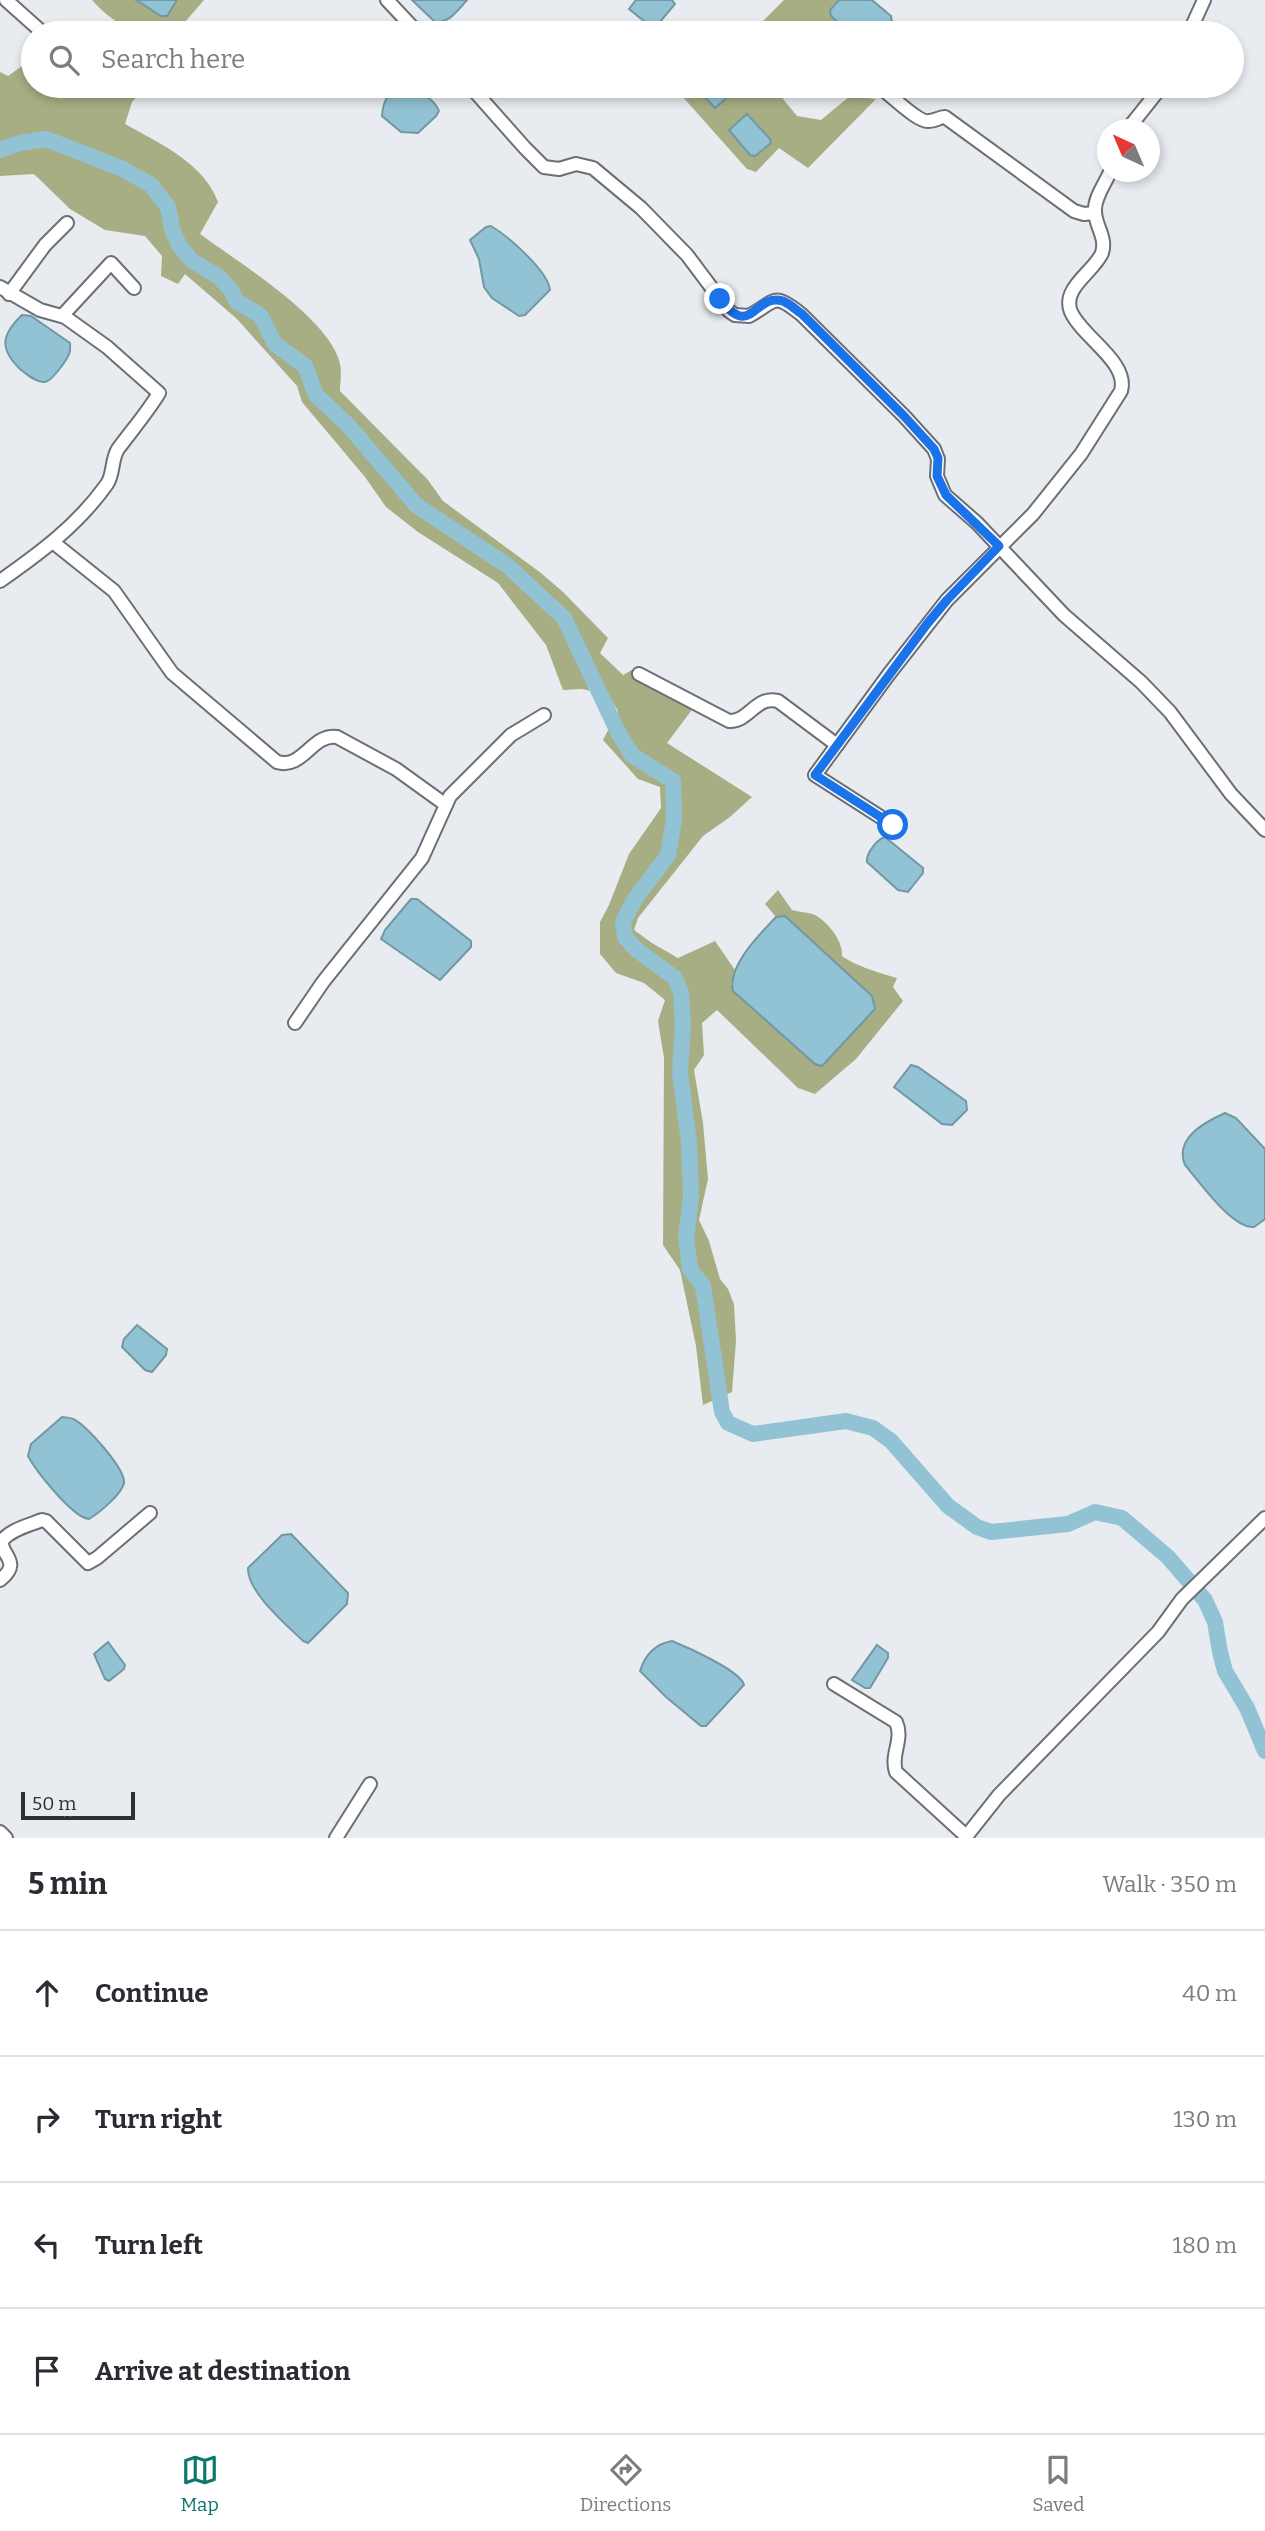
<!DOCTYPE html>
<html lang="en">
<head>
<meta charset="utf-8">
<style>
  :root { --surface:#fff; --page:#f2f2f3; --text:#2b2b33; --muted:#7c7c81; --line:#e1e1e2; --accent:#0f766e }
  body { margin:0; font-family:Bitter,serif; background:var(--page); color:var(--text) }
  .compass { position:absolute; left:1097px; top:119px; width:63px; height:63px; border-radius:50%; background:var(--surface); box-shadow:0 4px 10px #0003; rotate:316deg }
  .scale { position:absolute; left:21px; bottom:18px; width:114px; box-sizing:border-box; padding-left:7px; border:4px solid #2e3031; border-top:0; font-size:19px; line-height:24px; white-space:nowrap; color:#2e3031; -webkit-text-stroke:5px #e8ecf1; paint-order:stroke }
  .stop { position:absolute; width:21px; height:21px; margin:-16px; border:5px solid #1a73e8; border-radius:50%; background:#fff }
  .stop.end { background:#1a73e8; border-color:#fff; box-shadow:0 2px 7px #0008 }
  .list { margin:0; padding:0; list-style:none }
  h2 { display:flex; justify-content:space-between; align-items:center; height:91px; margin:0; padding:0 28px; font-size:30px }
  h2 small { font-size:23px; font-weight:400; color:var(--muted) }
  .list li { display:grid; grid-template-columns:46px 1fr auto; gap:21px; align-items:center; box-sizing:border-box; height:126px; padding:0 28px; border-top:2px solid var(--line) }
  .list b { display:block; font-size:26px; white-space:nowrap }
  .list em { font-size:23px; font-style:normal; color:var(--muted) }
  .icon { flex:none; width:38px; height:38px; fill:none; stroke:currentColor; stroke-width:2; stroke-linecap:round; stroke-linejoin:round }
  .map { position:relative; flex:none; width:1265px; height:1838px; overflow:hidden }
  .search { position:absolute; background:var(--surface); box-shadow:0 4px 10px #0003; left:21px; right:21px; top:21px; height:77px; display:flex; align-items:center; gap:18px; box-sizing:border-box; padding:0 24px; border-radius:38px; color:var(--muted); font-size:26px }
  .sheet { height:595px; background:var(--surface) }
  nav { display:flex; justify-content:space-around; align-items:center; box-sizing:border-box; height:98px; border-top:2px solid var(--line); background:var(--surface); font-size:19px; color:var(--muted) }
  nav a { display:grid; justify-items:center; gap:4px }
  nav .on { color:var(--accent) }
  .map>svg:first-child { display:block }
  .forest { fill:#a8ae84 }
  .water { fill:#91c3d4; stroke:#7397a3; stroke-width:2 }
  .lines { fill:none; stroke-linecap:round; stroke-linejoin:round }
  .canal { stroke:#91c3d4; stroke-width:16 }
  .street-casing { stroke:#6c6f73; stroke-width:16 }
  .street { stroke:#fff; stroke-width:12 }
  .route { stroke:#1a73e8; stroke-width:9 }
</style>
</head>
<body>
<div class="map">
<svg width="1265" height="1838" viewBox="0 0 1265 1838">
  <rect width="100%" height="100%" fill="#e8ecf1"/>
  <g class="forest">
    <path d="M92 0H136L161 16 167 15 177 0H204L185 22 184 33C142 33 123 34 92 0Z"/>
    <polygon points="784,0 839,0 833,5 831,16 850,33 818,33 812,30 808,33 751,33"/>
    <path d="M33 58V86H147L132 102 125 124C159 143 204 163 218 202L200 234C238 262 331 319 340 364 342 373 340 383 340 391L428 480 443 501 541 573 563 592 608 638 600 653 623 675 637 667 694 707 667 743 752 797 730 817 703 836 638 918 634 930 652 943 678 958 715 941 735 970 731 985 872 996 785 917H776L765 904 778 890 792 910C799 912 808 912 815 915 829 923 843 941 842 956 853 965 883 974 897 978L893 987 903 1001 856 1059 815 1094 798 1088 717 1010 702 1023 704 1055 694 1070 703 1123 708 1179 699 1220 709 1241 720 1279 728 1289 734 1304 736 1341 732 1392 703 1405 696 1346 680 1270 663 1245 664 1058 658 1021 665 1000 644 983 616 973 600 954V922L609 905 629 854 661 808 660 787 638 779 603 740 618 711 608 695 582 689 563 690 546 645 498 583 418 532 386 507 365 477 302 402 297 386 237 319 185 274 178 284 161 276 162 256 145 236 105 230 70 209 34 174 0 176V72L8 76Z"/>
    <polygon points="691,86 707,86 701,90 730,95 721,86 784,86 783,99 797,116 821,120 850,96 876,99 808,168 779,148 756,172 747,169 681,95"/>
  </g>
  <g class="water">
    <polygon points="136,0 177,0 167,16 161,16"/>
    <path d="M412 0H467C458 10 450 23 435 22Z"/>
    <polygon points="636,0 672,0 675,4 654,29 629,9"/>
    <polygon points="839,0 872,0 891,16 892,22 882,33 850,33 831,16 830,10"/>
    <path d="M399 86C413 86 434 98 439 111L436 116 418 133 401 132 382 116C383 102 387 94 399 86Z"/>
    <polygon points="707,86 721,86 730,95 715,108 702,94 701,90"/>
    <polygon points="747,114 770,139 771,143 755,156 750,155 729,130"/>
    <path d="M491 226C508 236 548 271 550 290L525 315 519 316 492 298 484 287 479 259 470 240 486 227Z"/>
    <path d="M22 315 31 316 70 343C70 346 71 350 69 354 67 360 51 382 45 382 36 383 27 374 21 370 0 350 0 336 22 315Z"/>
    <path d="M885 837 923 868V873L908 892 898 890 867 862C866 854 876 840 885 837Z"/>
    <polygon points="411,899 417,899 471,941 471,947 440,980 381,939 385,930"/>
    <path d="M785 916 872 996 875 1009 822 1066 815 1064 733 991C727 966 760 934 776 917Z"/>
    <polygon points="911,1065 918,1067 966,1101 967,1110 952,1125 942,1124 894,1087"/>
    <path d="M1225 1113 1236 1118 1265 1149V1219L1254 1227C1232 1229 1199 1181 1185 1165 1174 1138 1205 1122 1225 1113Z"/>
    <polygon points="137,1325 167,1349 166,1355 152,1372 145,1370 122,1347 124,1339"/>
    <path d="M62 1417C63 1417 72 1418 73 1419 86 1424 126 1470 124 1483 122 1494 99 1513 89 1519 73 1518 36 1471 28 1456L31 1444Z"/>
    <path d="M291 1534 348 1593 347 1604 308 1643 303 1641C287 1625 247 1592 248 1568L282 1535Z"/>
    <path d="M672 1641C687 1647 741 1671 744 1685L706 1726H701L666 1697 640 1671C645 1655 655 1644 672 1641Z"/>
    <polygon points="108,1642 125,1665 124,1669 109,1681 105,1679 94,1654"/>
    <polygon points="877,1645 888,1653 888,1658 870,1688 865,1688 852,1680"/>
  </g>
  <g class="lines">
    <polyline class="canal" points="0,150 20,143 46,139 123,169 151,185 168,207 172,229 179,245 191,260 219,277 231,290 237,302 260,315 275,344 305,366 316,395 348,425 416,505 508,566 564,618 618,732 632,755 673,781 674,819 668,855 635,899 623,922 625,937 637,950 675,978 681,993 683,1024 680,1073 689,1142 691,1198 686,1237 690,1269 703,1286 722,1412 728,1423 753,1434 846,1421 873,1428 891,1441 948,1506 977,1527 991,1532 1068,1524 1095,1512 1122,1518 1168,1557 1205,1600 1215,1622 1220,1652 1225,1671 1247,1708 1265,1751"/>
    <defs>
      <g id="street">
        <polyline points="6,0 43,33"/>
        <polyline points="387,0 418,33"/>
        <polyline points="1189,33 1204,0"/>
        <path d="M470 86 525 148 544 167 559 169 576 164 593 168 641 208 687 255 729 311 735 315 749 316C776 301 773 291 802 315L904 416 934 449 938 459 937 476 945 495 977 523 1064 615 1141 682 1170 712 1231 794 1265 830"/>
        <path d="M878 86C889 93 918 123 929 121 936 121 939 117 945 117L1074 211 1084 214 1095 213"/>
        <polyline points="1127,130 1162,86"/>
        <path d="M0 287 40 310 65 317 107 347 159 393C147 413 132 430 118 449 111 460 114 474 107 484 78 525 40 553 0 581"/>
        <polyline points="9,294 45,245 67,223"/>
        <polyline points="62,316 111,263 134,288"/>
        <path d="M54 543 114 591 172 673 277 762C303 770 312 733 337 737L396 769 446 805"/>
        <path d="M639 674 729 721C749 722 756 695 778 701L837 745"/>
        <path d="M893 825 815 775 889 674 947 600 1033 514 1081 454 1121 391C1129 362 1083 338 1071 312 1061 288 1094 272 1102 253 1107 237 1095 226 1095 211 1094 198 1105 184 1110 172"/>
        <polyline points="295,1023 323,982 422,858 450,796 511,735 544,715"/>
        <path d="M0 1580C23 1562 0 1555 2 1541 9 1530 30 1525 42 1520L46 1521 88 1563 97 1558 150 1513"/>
        <path d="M834 1684 896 1722C904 1740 890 1754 896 1772L966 1836"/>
        <polyline points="0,1832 6,1838"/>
        <polyline points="336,1838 370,1784"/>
        <polyline points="965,1838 999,1795 1158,1632 1182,1599 1265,1518"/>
      </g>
    </defs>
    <use href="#street" class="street-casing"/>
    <use href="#street" class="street"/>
  </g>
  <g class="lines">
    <path class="route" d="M720 299C752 341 754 292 783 301 790 304 796 310 802 314L904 416 934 449 938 458 937 476 946 495 999 546 947 600 927 624 815 775 893 825"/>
  </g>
</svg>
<svg class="compass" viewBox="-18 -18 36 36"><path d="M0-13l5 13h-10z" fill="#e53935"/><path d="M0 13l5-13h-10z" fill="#7c7c81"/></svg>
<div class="scale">50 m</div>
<div class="stop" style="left:893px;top:825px"></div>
<div class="stop end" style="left:720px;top:299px"></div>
<div class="search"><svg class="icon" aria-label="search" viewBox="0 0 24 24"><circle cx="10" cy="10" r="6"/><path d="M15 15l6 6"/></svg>Search here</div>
</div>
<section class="sheet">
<h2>5 min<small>Walk · 350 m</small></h2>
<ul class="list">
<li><svg class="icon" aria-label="ahead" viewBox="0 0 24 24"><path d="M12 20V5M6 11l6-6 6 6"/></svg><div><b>Continue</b></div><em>40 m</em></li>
<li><svg class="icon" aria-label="right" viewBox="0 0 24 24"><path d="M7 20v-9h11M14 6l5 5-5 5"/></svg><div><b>Turn right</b></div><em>130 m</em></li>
<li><svg class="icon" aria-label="left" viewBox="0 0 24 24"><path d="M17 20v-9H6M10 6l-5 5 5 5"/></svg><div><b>Turn left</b></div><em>180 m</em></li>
<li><svg class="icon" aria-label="arrive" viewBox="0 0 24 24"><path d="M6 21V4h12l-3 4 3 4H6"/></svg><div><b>Arrive at destination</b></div></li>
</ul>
</section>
<nav>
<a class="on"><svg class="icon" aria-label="map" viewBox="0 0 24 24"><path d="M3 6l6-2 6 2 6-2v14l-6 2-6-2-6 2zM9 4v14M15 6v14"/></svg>Map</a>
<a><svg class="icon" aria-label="directions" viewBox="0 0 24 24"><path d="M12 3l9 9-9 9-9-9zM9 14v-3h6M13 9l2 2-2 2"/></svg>Directions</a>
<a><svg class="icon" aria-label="saved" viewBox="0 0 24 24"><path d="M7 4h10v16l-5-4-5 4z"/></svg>Saved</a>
</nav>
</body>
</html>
